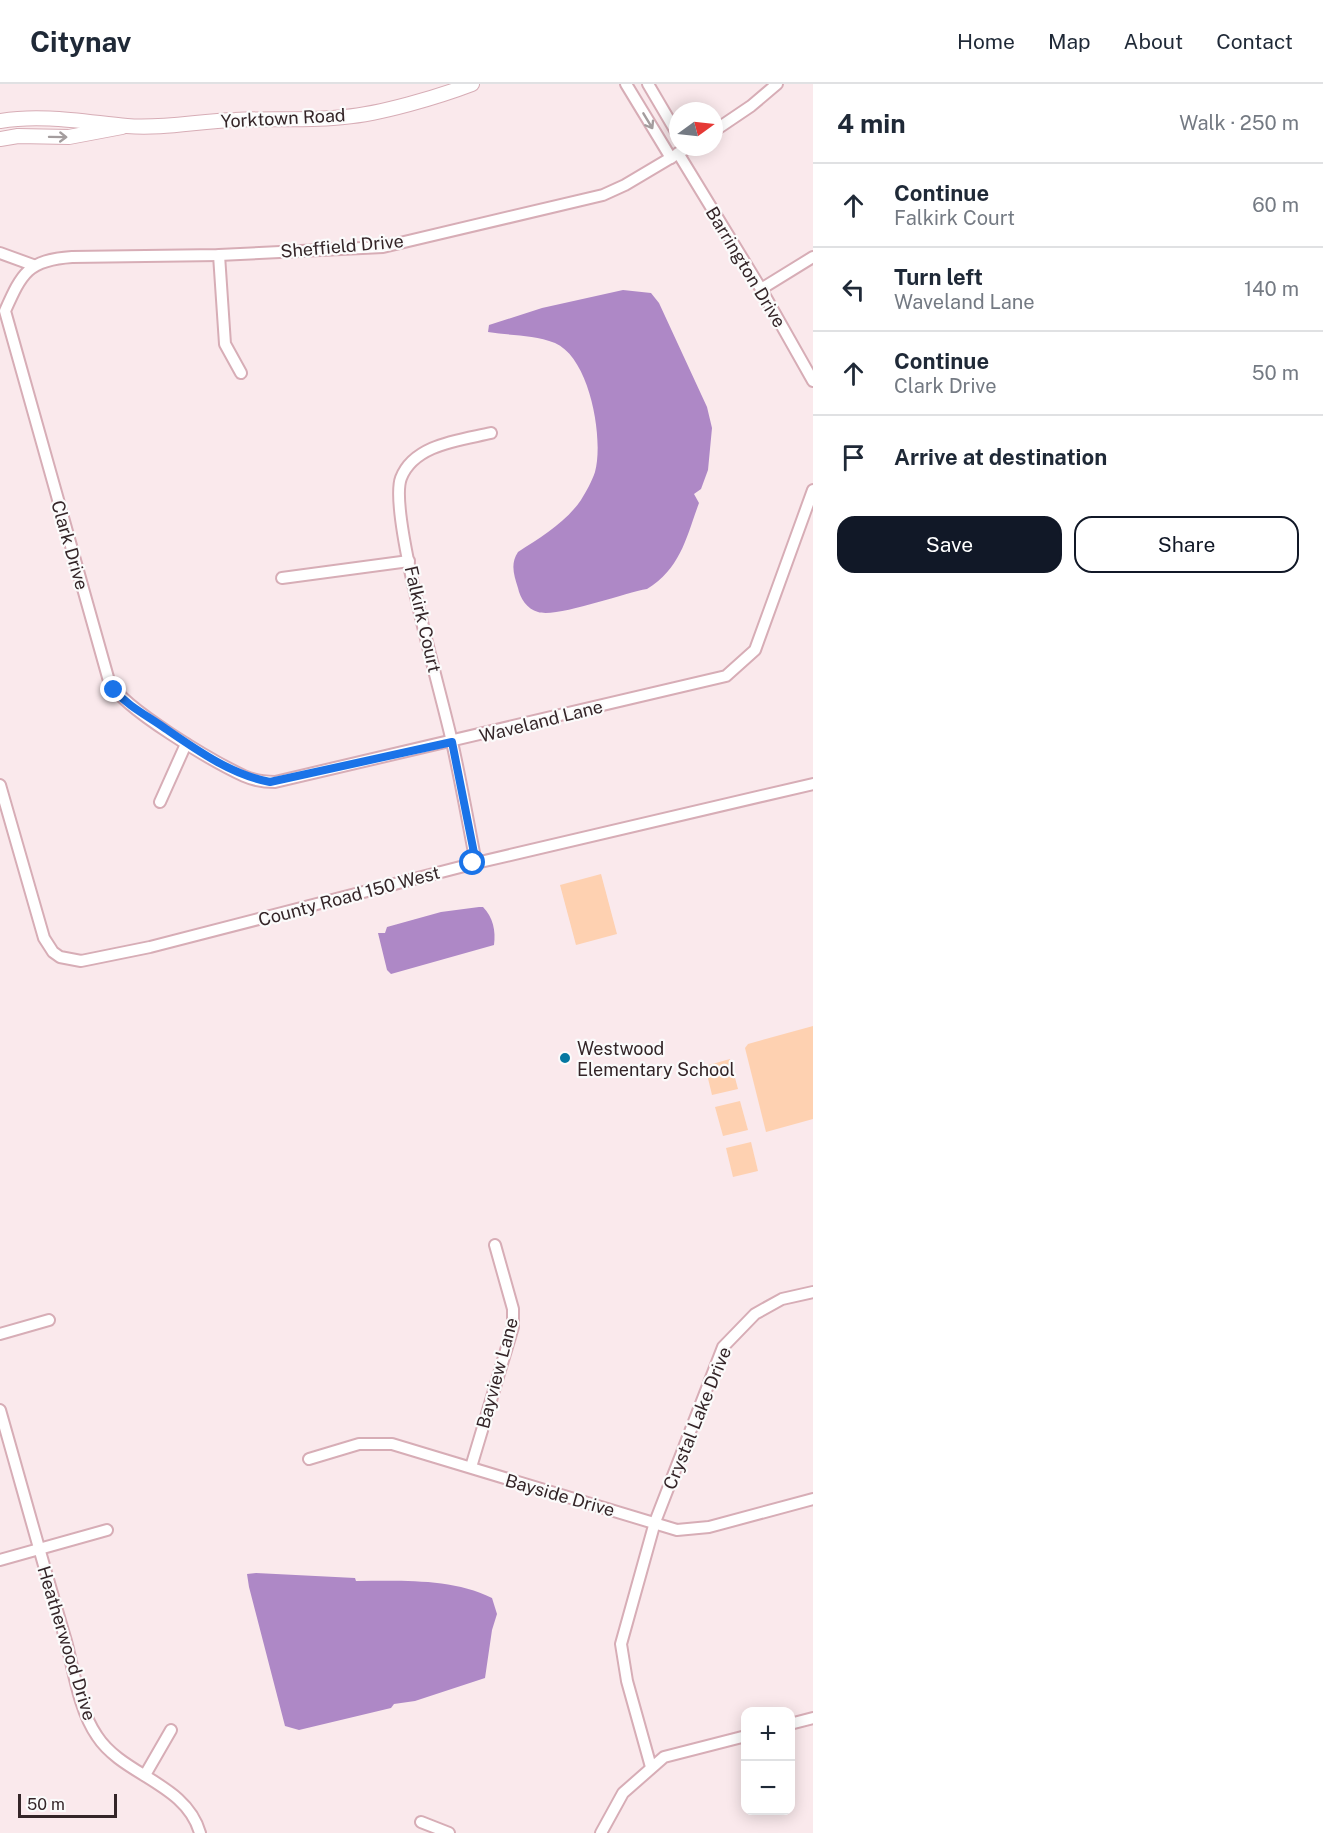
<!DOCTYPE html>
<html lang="en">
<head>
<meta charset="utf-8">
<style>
  :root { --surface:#fff; --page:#f6f6f7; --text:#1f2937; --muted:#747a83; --line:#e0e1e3; --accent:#111827 }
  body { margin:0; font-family:"Public Sans",sans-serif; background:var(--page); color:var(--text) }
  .controls { position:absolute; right:18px; bottom:18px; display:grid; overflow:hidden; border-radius:12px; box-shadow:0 3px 15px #0003 }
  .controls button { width:54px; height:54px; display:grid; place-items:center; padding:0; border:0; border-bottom:2px solid var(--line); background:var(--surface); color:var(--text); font:30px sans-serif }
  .compass { position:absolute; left:669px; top:18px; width:54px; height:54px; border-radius:50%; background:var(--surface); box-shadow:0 3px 15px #0003; rotate:75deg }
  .scale { position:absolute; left:18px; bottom:15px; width:99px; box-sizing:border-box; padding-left:6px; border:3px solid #342528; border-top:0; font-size:16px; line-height:21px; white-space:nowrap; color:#342528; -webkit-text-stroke:4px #fbfbfb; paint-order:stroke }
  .stop { position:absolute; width:18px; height:18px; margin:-14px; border:4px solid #1a73e8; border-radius:50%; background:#fff }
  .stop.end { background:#1a73e8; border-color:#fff; box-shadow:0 2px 6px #0008 }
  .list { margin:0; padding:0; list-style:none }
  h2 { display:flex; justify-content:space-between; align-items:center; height:78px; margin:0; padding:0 24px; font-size:26px }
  h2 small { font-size:20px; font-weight:400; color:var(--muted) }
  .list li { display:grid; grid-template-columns:39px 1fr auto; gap:18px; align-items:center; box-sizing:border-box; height:84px; padding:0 24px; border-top:2px solid var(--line) }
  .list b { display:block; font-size:22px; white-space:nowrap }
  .list p { margin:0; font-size:20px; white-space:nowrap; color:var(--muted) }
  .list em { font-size:20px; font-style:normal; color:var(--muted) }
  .actions { display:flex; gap:12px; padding:18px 24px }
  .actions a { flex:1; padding:14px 0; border:2px solid var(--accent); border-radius:18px; text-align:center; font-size:21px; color:var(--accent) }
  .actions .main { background:var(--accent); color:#fff }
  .icon { flex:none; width:33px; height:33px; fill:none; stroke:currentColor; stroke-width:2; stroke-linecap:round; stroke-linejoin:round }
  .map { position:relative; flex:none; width:813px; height:1749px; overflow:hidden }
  header { display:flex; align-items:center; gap:36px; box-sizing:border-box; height:84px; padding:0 30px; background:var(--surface); border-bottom:2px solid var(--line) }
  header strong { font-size:28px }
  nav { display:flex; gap:33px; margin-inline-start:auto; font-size:21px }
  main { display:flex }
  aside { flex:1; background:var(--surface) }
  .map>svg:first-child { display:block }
  .green { fill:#fed1b1 }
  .water { fill:#ae88c6 }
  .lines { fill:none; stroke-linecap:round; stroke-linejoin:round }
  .minor-casing { stroke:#d7adb6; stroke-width:14 }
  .tertiary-casing { stroke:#d7adb6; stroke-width:16 }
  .minor { stroke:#fff; stroke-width:10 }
  .tertiary { stroke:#fff; stroke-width:14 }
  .oneway { stroke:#a49d9e }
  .route { stroke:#1a73e8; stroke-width:8 }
  .poi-dot { fill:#0577a1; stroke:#fbfbfb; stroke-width:2 }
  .labels { text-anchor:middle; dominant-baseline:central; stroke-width:4.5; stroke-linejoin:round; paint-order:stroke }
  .street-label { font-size:18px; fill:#342528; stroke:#fbfbfb }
  .poi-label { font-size:18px; fill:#342528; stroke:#fbfbfb; text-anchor:start }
</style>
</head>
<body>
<header>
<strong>Citynav</strong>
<nav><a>Home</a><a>Map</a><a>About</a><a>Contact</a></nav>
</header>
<main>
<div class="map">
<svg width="813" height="1749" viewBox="0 0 813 1749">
  <rect width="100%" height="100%" fill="#fae9ec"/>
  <g class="green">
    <polygon points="601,790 617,850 576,861 560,801"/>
    <polygon points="813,942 813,1035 766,1048 745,964 748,960"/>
    <polygon points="730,975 738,1005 712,1011 705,982"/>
    <polygon points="740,1017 748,1046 723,1052 715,1023"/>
    <polygon points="751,1058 758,1087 733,1093 726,1064"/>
  </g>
  <g class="water">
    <path d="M623 206 651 209 659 219 707 323 712 344 708 386 701 405 694 410 699 419C686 454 681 484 647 505 623 509 557 534 538 528 527 525 520 514 518 504 514 491 510 480 518 468 541 453 565 439 581 416 586 408 592 397 595 388 604 355 590 274 555 259 533 250 511 252 488 248L489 241 542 224Z"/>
    <path d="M479 823H483C493 833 496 847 494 861L391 890 387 886 378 849H385L387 843 441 828Z"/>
    <path d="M256 1489 355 1494 356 1497C401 1497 451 1494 492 1514L497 1530 492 1546 485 1594 415 1617 394 1620 391 1624 299 1646 285 1642 249 1503 247 1490Z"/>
  </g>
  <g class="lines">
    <defs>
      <g id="minor">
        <polyline points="626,0 671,74"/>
        <polyline points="648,0 678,51"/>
        <polyline points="714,47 751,22 777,0"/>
        <path d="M689 63 625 101 603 111 383 163 219 171 72 173C28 176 22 189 5 227L109 597C123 625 214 678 244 692 253 696 265 698 275 698L726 592 755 566 813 406"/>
        <polyline points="678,69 761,205 813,297"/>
        <polyline points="0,169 33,181"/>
        <polyline points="219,171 225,260 241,289"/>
        <polyline points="761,205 813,173"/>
        <polyline points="282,494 409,477"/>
        <polyline points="0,701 44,854 53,868 60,873 81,877 150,863 476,779 813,700"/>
        <polyline points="160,718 186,660"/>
        <path d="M476 779C468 738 461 698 452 658 442 611 388 428 401 394 414 360 461 356 491 349"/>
        <polyline points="0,1250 49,1236"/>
        <path d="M0 1326C22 1403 43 1480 66 1557 74 1587 79 1626 97 1652 123 1692 186 1699 200 1749"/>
        <polyline points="309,1375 359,1360 392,1360 677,1446 709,1443 813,1415"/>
        <polyline points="471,1383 513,1243 513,1225 495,1161"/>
        <polyline points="0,1476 107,1446"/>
        <polyline points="790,1640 813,1634"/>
        <polyline points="651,1683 627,1597 621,1560 655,1438 723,1263 755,1230 782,1215 813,1208"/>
        <polyline points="145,1691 171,1646"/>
        <polyline points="421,1738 449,1749"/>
        <polyline points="601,1749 623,1709 664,1673 746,1652"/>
      </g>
      <g id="tertiary">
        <path d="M0 37C42 30 84 38 127 42 163 45 199 37 235 36 272 34 308 37 344 33 380 30 438 13 472 0"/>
        <polyline points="0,55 18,52 69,53 122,43"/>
      </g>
    </defs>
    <use href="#minor" class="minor-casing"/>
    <use href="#tertiary" class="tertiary-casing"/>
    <use href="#minor" class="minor"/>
    <use href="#tertiary" class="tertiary"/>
  </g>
  <defs><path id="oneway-shaft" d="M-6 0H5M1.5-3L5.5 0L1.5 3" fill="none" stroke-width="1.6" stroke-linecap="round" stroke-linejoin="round" transform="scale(1.5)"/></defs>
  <g class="oneway">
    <use href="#oneway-shaft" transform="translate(648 37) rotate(59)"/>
    <use href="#oneway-shaft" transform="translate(58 53) rotate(1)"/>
  </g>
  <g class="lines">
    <path class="route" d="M114 606C129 623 148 632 166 645 198 667 232 691 270 698L452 658 476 779H473"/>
  </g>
  <circle class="poi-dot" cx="565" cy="974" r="6"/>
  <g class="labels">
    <g class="street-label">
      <text transform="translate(283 34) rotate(-3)">Yorktown Road</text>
      <text transform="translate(342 162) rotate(-5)">Sheffield Drive</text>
      <text transform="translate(746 183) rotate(59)">Barrington Drive</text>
      <text transform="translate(70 461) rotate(74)">Clark Drive</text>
      <text transform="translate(423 535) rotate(77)">Falkirk Court</text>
      <text transform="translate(541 637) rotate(-14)">Waveland Lane</text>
      <text transform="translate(349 812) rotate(-15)">County Road 150 West</text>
      <text transform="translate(497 1289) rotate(-75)">Bayview Lane</text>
      <text transform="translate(697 1334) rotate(-68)">Crystal Lake Drive</text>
      <text transform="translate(560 1411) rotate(16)">Bayside Drive</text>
      <text transform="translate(67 1559) rotate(73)">Heatherwood Drive</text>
    </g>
    <g class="poi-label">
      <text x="577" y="964">Westwood<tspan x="577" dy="21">Elementary School</tspan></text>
    </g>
  </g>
</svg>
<div class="controls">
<button>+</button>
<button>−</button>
</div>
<svg class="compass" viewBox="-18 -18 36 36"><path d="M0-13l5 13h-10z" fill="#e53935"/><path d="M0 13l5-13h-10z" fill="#747a83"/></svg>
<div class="scale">50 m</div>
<div class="stop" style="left:473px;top:779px"></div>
<div class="stop end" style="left:114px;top:606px"></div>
</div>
<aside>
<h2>4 min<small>Walk · 250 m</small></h2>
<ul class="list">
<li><svg class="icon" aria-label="ahead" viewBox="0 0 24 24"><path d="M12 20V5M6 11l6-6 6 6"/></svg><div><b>Continue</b><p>Falkirk Court</p></div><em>60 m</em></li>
<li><svg class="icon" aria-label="left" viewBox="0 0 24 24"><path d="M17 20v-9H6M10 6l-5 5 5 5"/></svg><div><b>Turn left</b><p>Waveland Lane</p></div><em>140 m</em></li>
<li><svg class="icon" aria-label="ahead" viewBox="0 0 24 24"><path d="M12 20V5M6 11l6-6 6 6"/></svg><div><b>Continue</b><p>Clark Drive</p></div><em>50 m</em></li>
<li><svg class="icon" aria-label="arrive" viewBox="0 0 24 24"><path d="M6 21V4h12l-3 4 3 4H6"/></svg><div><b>Arrive at destination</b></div></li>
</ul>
<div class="actions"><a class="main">Save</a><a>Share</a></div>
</aside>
</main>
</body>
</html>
